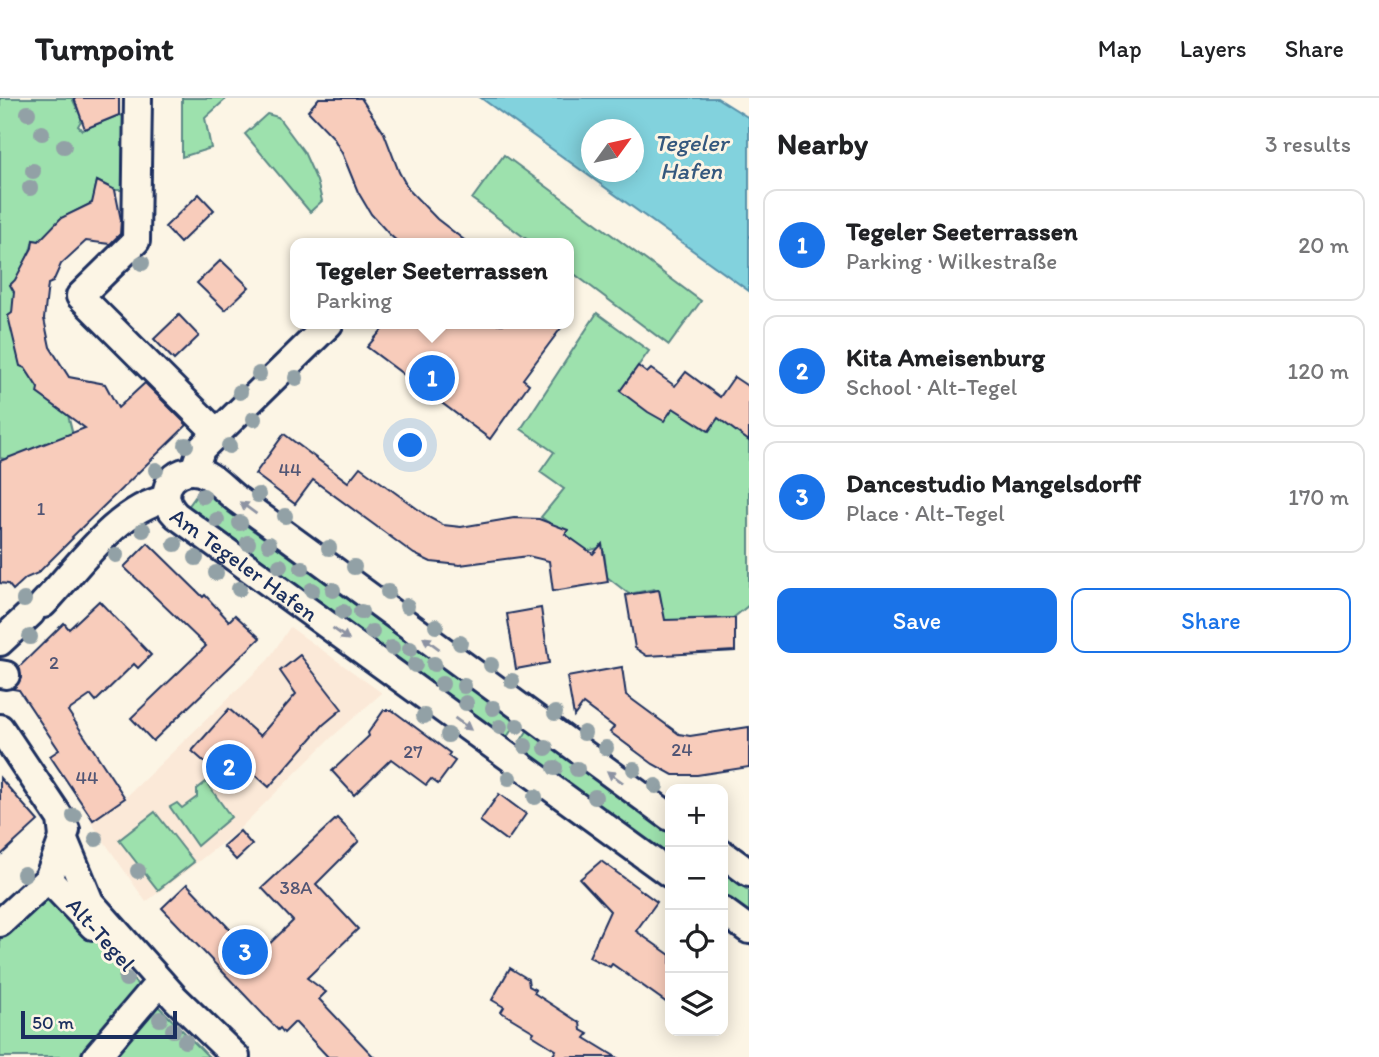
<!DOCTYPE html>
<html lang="en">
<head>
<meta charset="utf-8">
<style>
  :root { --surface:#fff; --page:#f6f6f6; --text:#202124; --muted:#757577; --line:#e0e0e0; --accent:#1a73e8 }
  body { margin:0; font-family:Itim,sans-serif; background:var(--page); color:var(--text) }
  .controls { position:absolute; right:21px; bottom:21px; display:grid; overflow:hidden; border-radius:14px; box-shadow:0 4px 18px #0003 }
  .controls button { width:63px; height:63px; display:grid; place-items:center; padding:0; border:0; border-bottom:2px solid var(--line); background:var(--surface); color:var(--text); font:35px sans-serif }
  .compass { position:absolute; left:581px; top:21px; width:63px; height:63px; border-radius:50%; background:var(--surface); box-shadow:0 4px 18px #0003; rotate:57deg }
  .scale { position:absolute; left:21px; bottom:18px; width:156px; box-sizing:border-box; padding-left:7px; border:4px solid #1b2f5e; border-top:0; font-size:19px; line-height:24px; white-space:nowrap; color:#1b2f5e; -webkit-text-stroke:5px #fcf5e5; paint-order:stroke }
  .you { position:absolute; left:411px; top:348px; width:24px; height:24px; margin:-18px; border:5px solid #fff; border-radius:50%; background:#1a73e8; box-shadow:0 0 0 10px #1a73e833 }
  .badge { display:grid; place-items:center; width:46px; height:46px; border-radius:50%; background:var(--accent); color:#fff; font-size:23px; font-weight:700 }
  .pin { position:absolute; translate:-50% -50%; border:4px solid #fff; box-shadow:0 2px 7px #0006 }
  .popup { position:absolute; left:290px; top:140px; width:284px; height:91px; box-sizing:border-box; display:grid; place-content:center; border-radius:14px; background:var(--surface); filter:drop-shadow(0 2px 5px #0005); font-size:23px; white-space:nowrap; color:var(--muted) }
  .popup b { font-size:26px; color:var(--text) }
  .popup::after { content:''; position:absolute; left:50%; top:100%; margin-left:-14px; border:14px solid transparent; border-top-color:var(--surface) }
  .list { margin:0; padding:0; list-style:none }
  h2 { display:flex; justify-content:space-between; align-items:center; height:91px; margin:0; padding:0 28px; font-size:30px }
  h2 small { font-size:23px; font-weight:400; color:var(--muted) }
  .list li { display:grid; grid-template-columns:46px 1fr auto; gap:21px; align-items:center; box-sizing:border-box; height:112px; margin:0 14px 14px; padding:0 14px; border:2px solid var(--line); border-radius:14px }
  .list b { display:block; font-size:26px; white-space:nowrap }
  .list p { margin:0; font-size:23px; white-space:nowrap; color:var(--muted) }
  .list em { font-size:23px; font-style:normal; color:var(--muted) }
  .actions { display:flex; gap:14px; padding:21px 28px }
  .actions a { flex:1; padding:16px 0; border:2px solid var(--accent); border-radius:14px; text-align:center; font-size:24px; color:var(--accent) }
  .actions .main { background:var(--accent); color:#fff }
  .icon { flex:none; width:38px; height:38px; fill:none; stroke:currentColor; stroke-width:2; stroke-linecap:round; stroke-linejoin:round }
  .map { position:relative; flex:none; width:749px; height:959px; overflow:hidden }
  header { display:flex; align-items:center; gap:42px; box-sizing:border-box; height:98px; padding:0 35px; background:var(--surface); border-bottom:2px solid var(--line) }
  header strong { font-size:33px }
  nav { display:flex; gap:38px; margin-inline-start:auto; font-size:24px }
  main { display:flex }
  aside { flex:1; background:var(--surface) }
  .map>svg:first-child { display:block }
  .built { fill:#fbe9d8 }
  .green { fill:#9de1ad; stroke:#5c8886; stroke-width:2 }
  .water { fill:#82d2dd; stroke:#5991aa; stroke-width:2; fill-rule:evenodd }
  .building { fill:#f8ccbb; stroke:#1b2f5e; stroke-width:2 }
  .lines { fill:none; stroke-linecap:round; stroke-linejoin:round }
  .minor-casing { stroke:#1b2f5e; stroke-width:32 }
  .minor { stroke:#fcf5e5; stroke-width:26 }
  .tree { fill:#92a1a6 }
  .oneway { fill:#8c92a2 }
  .labels { text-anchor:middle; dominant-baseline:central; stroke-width:6; stroke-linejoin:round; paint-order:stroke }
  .number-label { font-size:19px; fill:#525675 }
  .street-label { font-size:23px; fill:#1b2f5e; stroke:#fcf5e5 }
  .water-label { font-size:24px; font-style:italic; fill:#35587e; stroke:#fcf5e5 }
</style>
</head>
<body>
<header>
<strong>Turnpoint</strong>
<nav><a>Map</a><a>Layers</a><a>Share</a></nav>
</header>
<main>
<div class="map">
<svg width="749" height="959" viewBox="0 0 749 959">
  <rect width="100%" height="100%" fill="#fcf5e5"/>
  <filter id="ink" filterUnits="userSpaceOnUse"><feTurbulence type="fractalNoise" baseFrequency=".0143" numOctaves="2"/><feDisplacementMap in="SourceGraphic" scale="14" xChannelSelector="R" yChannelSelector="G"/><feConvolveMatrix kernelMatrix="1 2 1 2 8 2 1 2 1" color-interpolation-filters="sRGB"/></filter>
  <g filter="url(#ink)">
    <polygon class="built" points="290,529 382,595 332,639 235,735 146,804 90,723 125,700 268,562"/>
    <g class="green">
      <path d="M0 0H72L82 21 78 28 82 32 119 17 124 18 122 70H128V92H115L97 83 95 93 97 95 92 105 62 120 39 143 33 142C30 161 16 175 14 194L25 270 38 290V295L68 317 74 341 5 361 0 360Z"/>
      <polygon points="182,0 227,0 205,20 211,50 182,59"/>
      <polygon points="267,16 278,19 304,54 317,83 322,103 310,114 245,36"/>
      <polygon points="504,57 701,203 669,247 569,172 568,145 532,145 472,101"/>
      <polygon points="597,215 649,253 620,293 664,322 673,310 708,333 718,320 746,340 749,337 749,507 733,520 684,521 662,527 660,496 654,491 629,496 607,479 604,454 598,450 587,453 541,419 564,391 540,374 554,354 521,331"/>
      <polygon points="204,387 227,404 228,414 511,620 519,619 521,629 518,633 513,630 503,645 498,633 218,429 209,430 185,413"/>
      <polygon points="531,627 534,637 670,736 670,759 613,717 604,719 593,711 592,702 522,652 514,653"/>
      <polygon points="206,684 231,719 197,748 170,709 177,705 182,710 197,699 197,691"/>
      <polygon points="155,714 194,764 158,792 119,742"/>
      <polygon points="723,774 749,793 749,816 723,797"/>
      <polygon points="47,795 54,795 140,889 88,959 0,959 0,840"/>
      <polygon points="156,906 209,959 106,959"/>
    </g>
    <path class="water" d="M481 0H717L749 20V193ZM592 32H634V74H592Z"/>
    <g class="building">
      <polygon points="74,0 119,0 119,17 85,31"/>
      <polygon points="319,0 361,0 384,35 399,74 409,92 437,121 468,145 399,145 389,136 371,116 358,94 343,57 333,39 308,13"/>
      <polygon points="97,83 115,92 121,122 120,136 110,146 86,143 61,166 53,184 48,186 44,221 50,249 69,279 105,286 118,310 145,285 187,327 72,439 73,440 38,475 26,480 13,492 8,486 0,485 0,363 85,330 37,295 38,290 25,270 20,268 8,218 12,215 14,194 10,187 15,182 32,150 33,142 39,143 61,120 92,105"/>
      <polygon points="199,96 214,112 180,145 165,129"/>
      <polygon points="221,162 249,189 225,212 197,185"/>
      <polygon points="179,217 199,238 174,262 154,241"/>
      <polygon points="387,226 564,226 523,281 529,286 490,341 367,249"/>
      <polygon points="638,268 647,275 651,271 675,288 686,274 720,299 734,279 749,289 749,343 718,320 709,333 673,310 664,323 648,314 620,293"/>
      <polygon points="284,336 348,384 360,369 430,420 443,427 461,429 514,420 539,421 568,432 565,436 593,456 602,446 608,484 553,493 549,463 528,458 460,467 431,464 414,456 313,382 295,406 255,376"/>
      <polygon points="148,445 203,499 205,497 229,523 235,517 260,540 153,643 131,620 206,548 124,469"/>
      <polygon points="659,492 665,522 735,520 735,553 647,558 635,550 626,497"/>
      <polygon points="99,503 151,557 138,570 134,566 96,603 91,597 68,613 125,700 93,722 50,658 59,652 19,592 13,591 21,580 19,569 64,525 69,531"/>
      <polygon points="541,510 549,565 516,571 507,516"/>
      <polygon points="300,557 342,611 323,627 269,689 225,650 209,668 192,653 229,611 260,638 296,596 280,573"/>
      <polygon points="622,569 626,597 679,636 690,638 749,629 749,669 697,677 673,677 653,666 610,634 614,629 583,606 574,618 567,579"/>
      <polygon points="384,612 392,612 450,655 448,658 455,663 438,686 431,681 426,687 391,661 354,697 332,673 369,638 368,635"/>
      <polygon points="0,680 38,723 0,758"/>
      <polygon points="499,696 526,716 507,743 480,723"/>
      <polygon points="337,720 359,743 316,786 358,831 307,880 326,894 319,901 374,959 328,959 295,924 284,935 280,930 278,932 162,810 187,786 242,844 246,840 260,855 293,823 262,790"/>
      <polygon points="240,733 252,747 236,762 223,748"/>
      <polygon points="601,763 657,804 636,833 670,857 670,907 612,866 610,869 589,859 610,813 580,781"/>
      <polygon points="510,870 528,881 529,888 536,892 534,895 580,925 581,932 588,936 585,940 616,959 552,959 556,952 532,937 534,934 501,914 504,909 492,902"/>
    </g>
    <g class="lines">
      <defs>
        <g id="minor">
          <polyline points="138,0 136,143 80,198 217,335"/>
          <polyline points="194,373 201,351 329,226"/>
          <path d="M43 506C76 472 117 410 166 401"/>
          <polyline points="0,544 31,515"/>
          <polyline points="0,576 6,577"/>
          <polyline points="0,630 61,721 63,739 90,804 175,900 236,959"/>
          <path id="s1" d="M670 719 238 402C228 395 218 383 207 377 180 362 151 392 176 417L670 776"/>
          <polyline points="723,756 749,775"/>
          <polyline points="48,781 93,828"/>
          <polyline points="723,813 749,832"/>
          <polyline points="0,825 48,781 66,732"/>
          <polyline points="96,959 152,893"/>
        </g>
      </defs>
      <use href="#minor" class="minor-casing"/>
      <use href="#minor" class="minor"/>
    </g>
    <g class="tree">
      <circle cx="28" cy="15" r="8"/>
      <circle cx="42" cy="35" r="8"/>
      <circle cx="64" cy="48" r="8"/>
      <circle cx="33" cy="73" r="8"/>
      <circle cx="30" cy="90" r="8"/>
      <circle cx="142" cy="165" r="8"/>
      <circle cx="259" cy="276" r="8"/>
      <circle cx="296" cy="280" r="8"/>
      <circle cx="240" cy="294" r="8"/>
      <circle cx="254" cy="321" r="8"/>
      <circle cx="186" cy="347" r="8"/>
      <circle cx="229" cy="348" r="8"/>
      <circle cx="156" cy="372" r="8"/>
      <circle cx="258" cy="397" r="8"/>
      <circle cx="203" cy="398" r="8"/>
      <circle cx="285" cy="418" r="8"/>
      <circle cx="217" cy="422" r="8"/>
      <circle cx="240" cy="425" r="8"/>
      <circle cx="143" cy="432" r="8"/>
      <circle cx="248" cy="445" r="8"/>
      <circle cx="175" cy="446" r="8"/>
      <circle cx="269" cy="446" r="8"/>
      <circle cx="329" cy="450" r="8"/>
      <circle cx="116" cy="457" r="8"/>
      <circle cx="196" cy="460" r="8"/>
      <circle cx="280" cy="468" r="8"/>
      <circle cx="354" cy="469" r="8"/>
      <circle cx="302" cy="470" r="8"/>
      <circle cx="216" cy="475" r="8"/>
      <circle cx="239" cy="491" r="8"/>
      <circle cx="312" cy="492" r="8"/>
      <circle cx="333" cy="492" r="8"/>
      <circle cx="388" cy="494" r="8"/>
      <circle cx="24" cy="502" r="8"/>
      <circle cx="407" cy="508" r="8"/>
      <circle cx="343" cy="514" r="8"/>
      <circle cx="361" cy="514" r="8"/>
      <circle cx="436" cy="528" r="8"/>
      <circle cx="372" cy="534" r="8"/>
      <circle cx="30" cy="539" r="8"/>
      <circle cx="460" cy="545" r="8"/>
      <circle cx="392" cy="550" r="8"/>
      <circle cx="410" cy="551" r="8"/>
      <circle cx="434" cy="566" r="8"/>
      <circle cx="415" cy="567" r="8"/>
      <circle cx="491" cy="567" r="8"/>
      <circle cx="512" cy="583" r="8"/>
      <circle cx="442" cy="586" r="8"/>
      <circle cx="464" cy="588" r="8"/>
      <circle cx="466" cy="605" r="8"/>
      <circle cx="493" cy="610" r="8"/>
      <circle cx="555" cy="615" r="8"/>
      <circle cx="424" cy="618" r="8"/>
      <circle cx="517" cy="628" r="8"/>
      <circle cx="500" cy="629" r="8"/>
      <circle cx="584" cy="635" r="8"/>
      <circle cx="448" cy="637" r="8"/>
      <circle cx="525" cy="648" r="8"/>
      <circle cx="546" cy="650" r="8"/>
      <circle cx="606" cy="650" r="8"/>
      <circle cx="555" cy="670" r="8"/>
      <circle cx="577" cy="671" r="8"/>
      <circle cx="634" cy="671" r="8"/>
      <circle cx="509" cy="680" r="8"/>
      <circle cx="656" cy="688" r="8"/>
      <circle cx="535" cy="699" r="8"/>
      <circle cx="595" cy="699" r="8"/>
      <circle cx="74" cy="718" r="8"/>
      <circle cx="96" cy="741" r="8"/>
      <circle cx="138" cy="773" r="8"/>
      <circle cx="24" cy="776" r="8"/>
      <circle cx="126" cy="881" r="8"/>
      <circle cx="160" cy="921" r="8"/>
      <circle cx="173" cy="932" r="8"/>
      <circle cx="185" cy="943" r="8"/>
    </g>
    <defs><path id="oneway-solid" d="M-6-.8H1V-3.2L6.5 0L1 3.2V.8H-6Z" transform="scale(1.75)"/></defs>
    <g class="oneway">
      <use href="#oneway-solid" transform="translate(248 410) rotate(-144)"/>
      <use href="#oneway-solid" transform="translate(341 536) rotate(36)"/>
      <use href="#oneway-solid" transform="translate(431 545) rotate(-144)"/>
      <use href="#oneway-solid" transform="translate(463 626) rotate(36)"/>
      <use href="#oneway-solid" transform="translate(615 679) rotate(-144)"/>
    </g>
  </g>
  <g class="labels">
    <g class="number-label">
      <text x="290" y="371">44</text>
      <text x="41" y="410">1</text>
      <text x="54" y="564">2</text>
      <text x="682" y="651">24</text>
      <text x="413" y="653">27</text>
      <text x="87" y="679">44</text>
      <text x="296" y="789">38A</text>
    </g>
    <g class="street-label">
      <text stroke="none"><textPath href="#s1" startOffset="737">Am Tegeler Hafen</textPath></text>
      <text transform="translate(101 836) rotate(48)">Alt-Tegel</text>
    </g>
    <g class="water-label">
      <text x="691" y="44">Tegeler<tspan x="691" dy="28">Hafen</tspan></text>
    </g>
  </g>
</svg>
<div class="controls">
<button>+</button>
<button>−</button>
<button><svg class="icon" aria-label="locate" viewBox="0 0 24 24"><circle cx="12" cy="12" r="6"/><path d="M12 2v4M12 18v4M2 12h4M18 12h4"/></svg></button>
<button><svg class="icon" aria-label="layers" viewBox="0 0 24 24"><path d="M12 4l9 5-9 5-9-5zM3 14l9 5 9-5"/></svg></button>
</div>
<svg class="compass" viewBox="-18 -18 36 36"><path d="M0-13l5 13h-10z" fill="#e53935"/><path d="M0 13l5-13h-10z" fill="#757577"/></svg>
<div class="scale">50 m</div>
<div class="you"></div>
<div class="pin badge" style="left:432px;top:280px">1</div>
<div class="popup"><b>Tegeler Seeterrassen</b>Parking</div>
<div class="pin badge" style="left:229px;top:669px">2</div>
<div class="pin badge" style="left:245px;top:854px">3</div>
</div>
<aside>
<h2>Nearby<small>3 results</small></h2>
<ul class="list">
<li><span class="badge">1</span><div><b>Tegeler Seeterrassen</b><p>Parking · Wilkestraße</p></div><em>20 m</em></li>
<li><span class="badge">2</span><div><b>Kita Ameisenburg</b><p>School · Alt-Tegel</p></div><em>120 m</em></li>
<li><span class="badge">3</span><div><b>Dancestudio Mangelsdorff</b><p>Place · Alt-Tegel</p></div><em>170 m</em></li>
</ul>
<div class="actions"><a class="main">Save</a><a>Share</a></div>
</aside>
</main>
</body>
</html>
